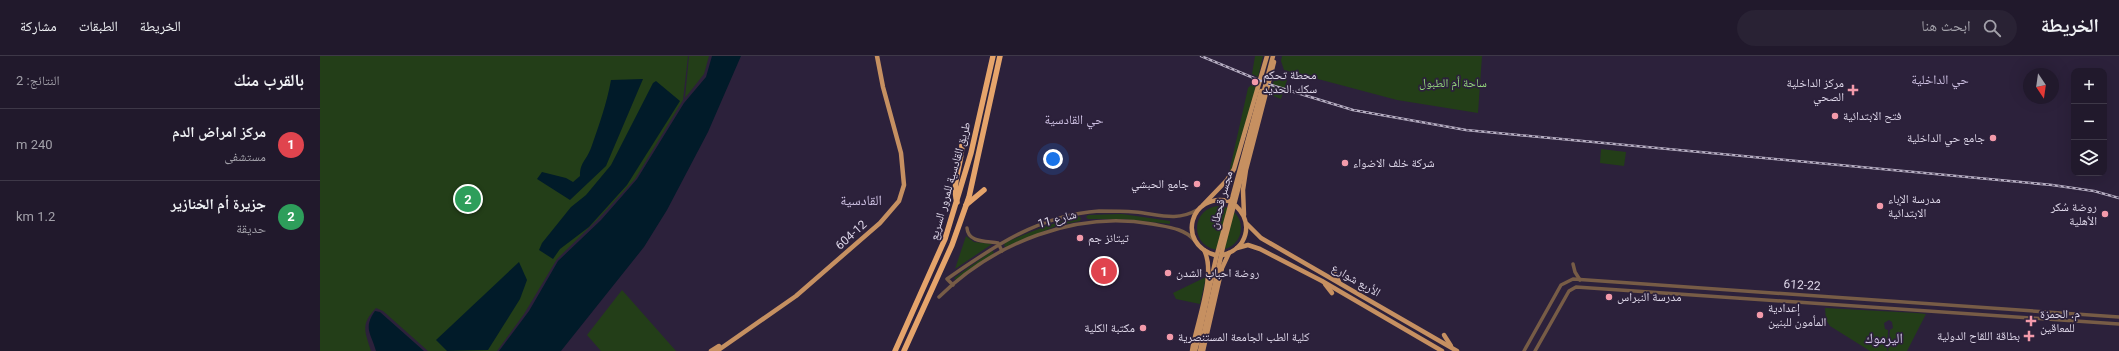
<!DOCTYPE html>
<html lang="ar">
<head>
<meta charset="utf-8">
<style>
  :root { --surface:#21192c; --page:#292234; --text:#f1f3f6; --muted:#a2a0a9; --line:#3e3848; --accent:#0f766e }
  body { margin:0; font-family:Roboto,"Noto Naskh Arabic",sans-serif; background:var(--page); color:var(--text); direction:rtl }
  .controls { position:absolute; right:12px; top:12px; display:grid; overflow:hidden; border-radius:8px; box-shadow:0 4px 16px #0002 }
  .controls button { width:36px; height:36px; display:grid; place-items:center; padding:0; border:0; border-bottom:1px solid var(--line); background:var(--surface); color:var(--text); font:20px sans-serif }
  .compass { position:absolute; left:1703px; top:12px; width:36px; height:36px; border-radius:50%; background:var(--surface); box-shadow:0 4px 16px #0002; rotate:167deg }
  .you { position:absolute; left:733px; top:103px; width:14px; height:14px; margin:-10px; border:3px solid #fff; border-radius:50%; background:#1a73e8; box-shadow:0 0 0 6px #1a73e833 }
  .badge { display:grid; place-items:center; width:26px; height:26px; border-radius:50%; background:var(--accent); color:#fff; font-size:13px; font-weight:700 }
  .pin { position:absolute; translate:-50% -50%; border:2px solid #fff; box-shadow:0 1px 4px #0006 }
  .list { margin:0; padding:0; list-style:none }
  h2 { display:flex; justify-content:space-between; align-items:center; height:52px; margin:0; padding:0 16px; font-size:17px }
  h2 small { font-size:13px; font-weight:400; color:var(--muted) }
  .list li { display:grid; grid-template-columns:26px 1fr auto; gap:12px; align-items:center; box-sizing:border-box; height:72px; padding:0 16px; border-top:1px solid var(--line) }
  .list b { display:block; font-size:15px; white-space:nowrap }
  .list p { margin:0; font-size:13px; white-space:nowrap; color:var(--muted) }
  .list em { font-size:13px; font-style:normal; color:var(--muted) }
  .icon { flex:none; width:22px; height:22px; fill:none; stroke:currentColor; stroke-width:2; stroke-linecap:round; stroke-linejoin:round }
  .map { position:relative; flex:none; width:1799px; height:295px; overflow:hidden; direction:ltr }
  header { display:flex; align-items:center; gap:24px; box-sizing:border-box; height:56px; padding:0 20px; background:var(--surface); border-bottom:1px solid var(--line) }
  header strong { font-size:19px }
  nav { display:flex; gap:22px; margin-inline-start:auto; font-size:14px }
  .search { width:280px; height:36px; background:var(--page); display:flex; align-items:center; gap:10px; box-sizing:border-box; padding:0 14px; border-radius:22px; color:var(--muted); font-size:15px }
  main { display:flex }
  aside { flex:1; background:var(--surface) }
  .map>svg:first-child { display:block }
  .green { fill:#233e18 }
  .water { fill:#011b29 }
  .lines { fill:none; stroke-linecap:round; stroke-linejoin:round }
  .minor { stroke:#775c46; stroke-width:3.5 }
  .major { stroke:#c69061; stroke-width:4.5 }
  .highway { stroke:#e5a46b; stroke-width:5.5 }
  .rail-casing { stroke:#b6aec2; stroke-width:2.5 }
  .rail { stroke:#2c213b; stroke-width:1; stroke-dasharray:3; stroke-linecap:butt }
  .major-bridge { stroke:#c69061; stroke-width:4.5 }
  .poi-dot { fill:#f39aaa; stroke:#2c213b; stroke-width:1.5 }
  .labels { text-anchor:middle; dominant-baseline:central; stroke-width:3.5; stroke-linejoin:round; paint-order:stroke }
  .poi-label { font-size:12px; fill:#dfd8ea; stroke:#2c213b; text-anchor:start }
  .park-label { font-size:12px; fill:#92d47b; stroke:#2c213b }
  .street-label { font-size:12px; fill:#dfd8ea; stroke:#2c213b }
  .neighbourhood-label { font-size:13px; fill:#cfc2e4; stroke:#2c213b }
  .quarter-label { font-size:14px; fill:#cfc2e4; stroke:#2c213b }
</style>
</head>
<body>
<header>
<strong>الخريطة</strong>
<div class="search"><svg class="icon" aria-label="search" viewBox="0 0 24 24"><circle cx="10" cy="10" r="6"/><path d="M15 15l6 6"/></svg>ابحث هنا</div>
<nav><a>الخريطة</a><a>الطبقات</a><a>مشاركة</a></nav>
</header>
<main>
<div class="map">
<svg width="1799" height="295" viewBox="0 0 1799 295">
  <rect width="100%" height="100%" fill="#2c213b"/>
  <g class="green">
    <path d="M0 0H368L363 44 315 123 278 163 237 203 204 258 177 295H108L63 255 56 252C40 269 45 275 51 295H0Z"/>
    <polygon points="369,0 389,0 384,18 365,42"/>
    <polygon points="935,0 943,0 938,21 932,18"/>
    <polygon points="962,0 1162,0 1158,57 1077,44 964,14 961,5"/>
    <polygon points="959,22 967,24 961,43 951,39 951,36 954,24"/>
    <polygon points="931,29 937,30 914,107 909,117 928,32"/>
    <polygon points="1281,93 1306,96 1304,110 1280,107"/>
    <circle cx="899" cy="172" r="22"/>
    <polygon points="802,158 850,165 850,168 804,163 768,163 766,161 768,159"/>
    <path d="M758 160 761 162 760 165 736 170 686 191 684 190 685 187C709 176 733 167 758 160Z"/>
    <polygon points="646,180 654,186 672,188 635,213"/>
    <polygon points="672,195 674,196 672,199 636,224 634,222"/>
    <polygon points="886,221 880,248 856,243 853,237"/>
    <polygon points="302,234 356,295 281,295 267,279"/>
    <polygon points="1505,252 1597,257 1606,258 1587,295 1568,295 1570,274 1573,272 1572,266 1569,264 1564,267 1565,273 1568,274 1567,295 1550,295 1510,270 1506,264"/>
  </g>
  <g class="water">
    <polygon points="392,0 421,0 388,76 347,154 324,191 241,295 179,295 209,255 238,205 281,164 317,123 364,47 386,21"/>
    <path d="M323 23 286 110 250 144 217 123 222 116 246 122 253 126 260 120C260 106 266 105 271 92 279 69 287 47 291 24Z"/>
    <polygon points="336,25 360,45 307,129 269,171 240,193 233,203 219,194 222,187 251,151 266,139 291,109 333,27"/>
    <polygon points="199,206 207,224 200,243 168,294 127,295 116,284"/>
    <path d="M55 255 60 256 104 295H56C51 277 43 272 55 255Z"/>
  </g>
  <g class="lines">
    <g class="minor">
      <path d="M647 172C648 187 667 185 678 187L682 195"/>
      <polyline points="1253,208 1255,216 1260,224"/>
      <path d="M633 229 627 223C674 190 720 159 779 155 791 155 803 155 815 156 838 158 856 166 877 154"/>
      <path d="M619 241C674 187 756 154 832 168 847 171 864 172 874 184"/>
      <polyline points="1204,295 1241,229 1253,223 1799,261"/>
      <polyline points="1215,295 1249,235 1256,231 1799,268"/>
    </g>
    <g class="major">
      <polyline points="883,149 907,124 914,113 947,0"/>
      <polyline points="924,159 923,134 926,114 954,6"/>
      <polyline points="927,168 941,182 1137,295"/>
      <polyline points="917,192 928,189 940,193 1002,225 1122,295"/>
      <path d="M895 199C856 188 870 136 909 145"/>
      <path d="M903 199C927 193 934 167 916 150"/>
      <polyline points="1015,218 1019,226"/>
      <polyline points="1005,228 1012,237"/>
      <polyline points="1124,279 1131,290"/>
      <polyline points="391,295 399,290"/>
      <polyline points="397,295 476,240 560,167 579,145 584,129 581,97 563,31 557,0"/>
      <path d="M872 295C876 268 897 218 884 194"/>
      <polyline points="875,295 879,280"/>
      <polyline points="880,295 883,281"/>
      <polyline points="883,295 902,212 909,197"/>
    </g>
    <g class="highway">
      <path d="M637 146C631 126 643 106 642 85"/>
      <polyline points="646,149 664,134"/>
      <polyline points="575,295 625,183 651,97 673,0"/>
      <polyline points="584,295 632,189 649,141 680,0"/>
    </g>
    <defs>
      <g id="rail">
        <polyline points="881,0 941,25"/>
        <polyline points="948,28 1033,54 1146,74 1732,129 1774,135 1799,142"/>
      </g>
    </defs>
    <use href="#rail" class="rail-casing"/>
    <use href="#rail" class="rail"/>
    <g class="major-bridge">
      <polyline points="879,280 896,202 941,35"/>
      <polyline points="883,281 903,191 953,0"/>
    </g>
  </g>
  <g class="poi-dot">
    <circle cx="935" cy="26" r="4"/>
    <path d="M1531 28h4v4h4v4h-4v4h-4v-4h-4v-4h4z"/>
    <circle cx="1515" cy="60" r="4"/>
    <circle cx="1673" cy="82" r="4"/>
    <circle cx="1025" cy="107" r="4"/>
    <circle cx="877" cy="128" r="4"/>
    <circle cx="1560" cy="150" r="4"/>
    <circle cx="1785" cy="158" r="4"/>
    <circle cx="760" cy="182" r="4"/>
    <circle cx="848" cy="217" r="4"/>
    <circle cx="1289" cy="241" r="4"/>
    <circle cx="1440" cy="259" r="4"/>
    <path d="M1709 259h4v4h4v4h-4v4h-4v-4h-4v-4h4z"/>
    <circle cx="823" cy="272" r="4"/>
    <path d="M1707 274h4v4h4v4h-4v4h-4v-4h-4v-4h4z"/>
    <circle cx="850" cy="281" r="4"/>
  </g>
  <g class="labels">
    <g class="poi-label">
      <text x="943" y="19">محطة تحكم<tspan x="943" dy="14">سكك الحديد</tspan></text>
      <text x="1524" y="27" text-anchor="end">مركز الداخلية<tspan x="1524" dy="14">الصحي</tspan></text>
      <text x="1523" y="60">فتح الابتدائية</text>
      <text x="1665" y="82" text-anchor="end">جامع حي الداخلية</text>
      <text x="1033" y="107">شركة خلف الاضواء</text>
      <text x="869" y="128" text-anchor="end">جامع الحبشي</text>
      <text x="1568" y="143">مدرسة الإباء<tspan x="1568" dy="14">الابتدائية</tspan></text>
      <text x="1777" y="151" text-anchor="end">روضة سُكر<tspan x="1777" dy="14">الأهلية</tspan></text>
      <text x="768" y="182">تيتانز جم</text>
      <text x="856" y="217">روضة احباب الشدن</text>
      <text x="1297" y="241">مدرسة النبراس</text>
      <text x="1448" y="252">إعدادية<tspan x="1448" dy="14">المأمون للبنين</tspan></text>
      <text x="1720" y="258">م. الحمزة<tspan x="1720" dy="14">للمعاقين</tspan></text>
      <text x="815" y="272" text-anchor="end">مكتبة الكلية</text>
      <text x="1700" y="280" text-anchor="end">بطاقة اللقاح الدولية</text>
      <text x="858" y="281">كلية الطب الجامعة المستنصرية</text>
    </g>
    <g class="park-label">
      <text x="1133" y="27">ساحة أم الطبول</text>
    </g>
    <g class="street-label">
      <text transform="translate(630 125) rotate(-74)">طريق القادسية للمرور السريع</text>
      <text transform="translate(901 144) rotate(-75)">مجسر قحطان</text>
      <text transform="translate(737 163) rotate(-15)">شارع 11</text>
      <text transform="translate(531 179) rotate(-42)">604-12</text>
      <text transform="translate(1036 224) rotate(30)">الأربع شوارع</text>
      <text transform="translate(1482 229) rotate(4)">612-22</text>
    </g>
    <g class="neighbourhood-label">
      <text x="1620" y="23">حي الداخلية</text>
      <text x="754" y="63">حي القادسية</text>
    </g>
    <g class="quarter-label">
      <text x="541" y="144">القادسية</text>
      <text x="1564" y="282">اليرموك</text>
    </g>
  </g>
</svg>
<div class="controls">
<button>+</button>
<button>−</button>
<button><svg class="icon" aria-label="layers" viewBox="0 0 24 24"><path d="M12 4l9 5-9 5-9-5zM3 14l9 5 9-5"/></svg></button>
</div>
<svg class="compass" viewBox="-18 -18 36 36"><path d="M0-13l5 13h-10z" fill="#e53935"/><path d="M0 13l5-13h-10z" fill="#a2a0a9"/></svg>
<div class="you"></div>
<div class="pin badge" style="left:784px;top:215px;background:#e0444e">1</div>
<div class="pin badge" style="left:148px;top:143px;background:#2e9e5b">2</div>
</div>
<aside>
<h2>بالقرب منك<small>النتائج: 2</small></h2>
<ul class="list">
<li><span class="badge" style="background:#e0444e">1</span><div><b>مركز امراض الدم</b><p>مستشفى</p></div><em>240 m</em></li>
<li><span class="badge" style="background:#2e9e5b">2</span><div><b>جزيرة أم الخنازير</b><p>حديقة</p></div><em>1.2 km</em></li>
</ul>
</aside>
</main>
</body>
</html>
